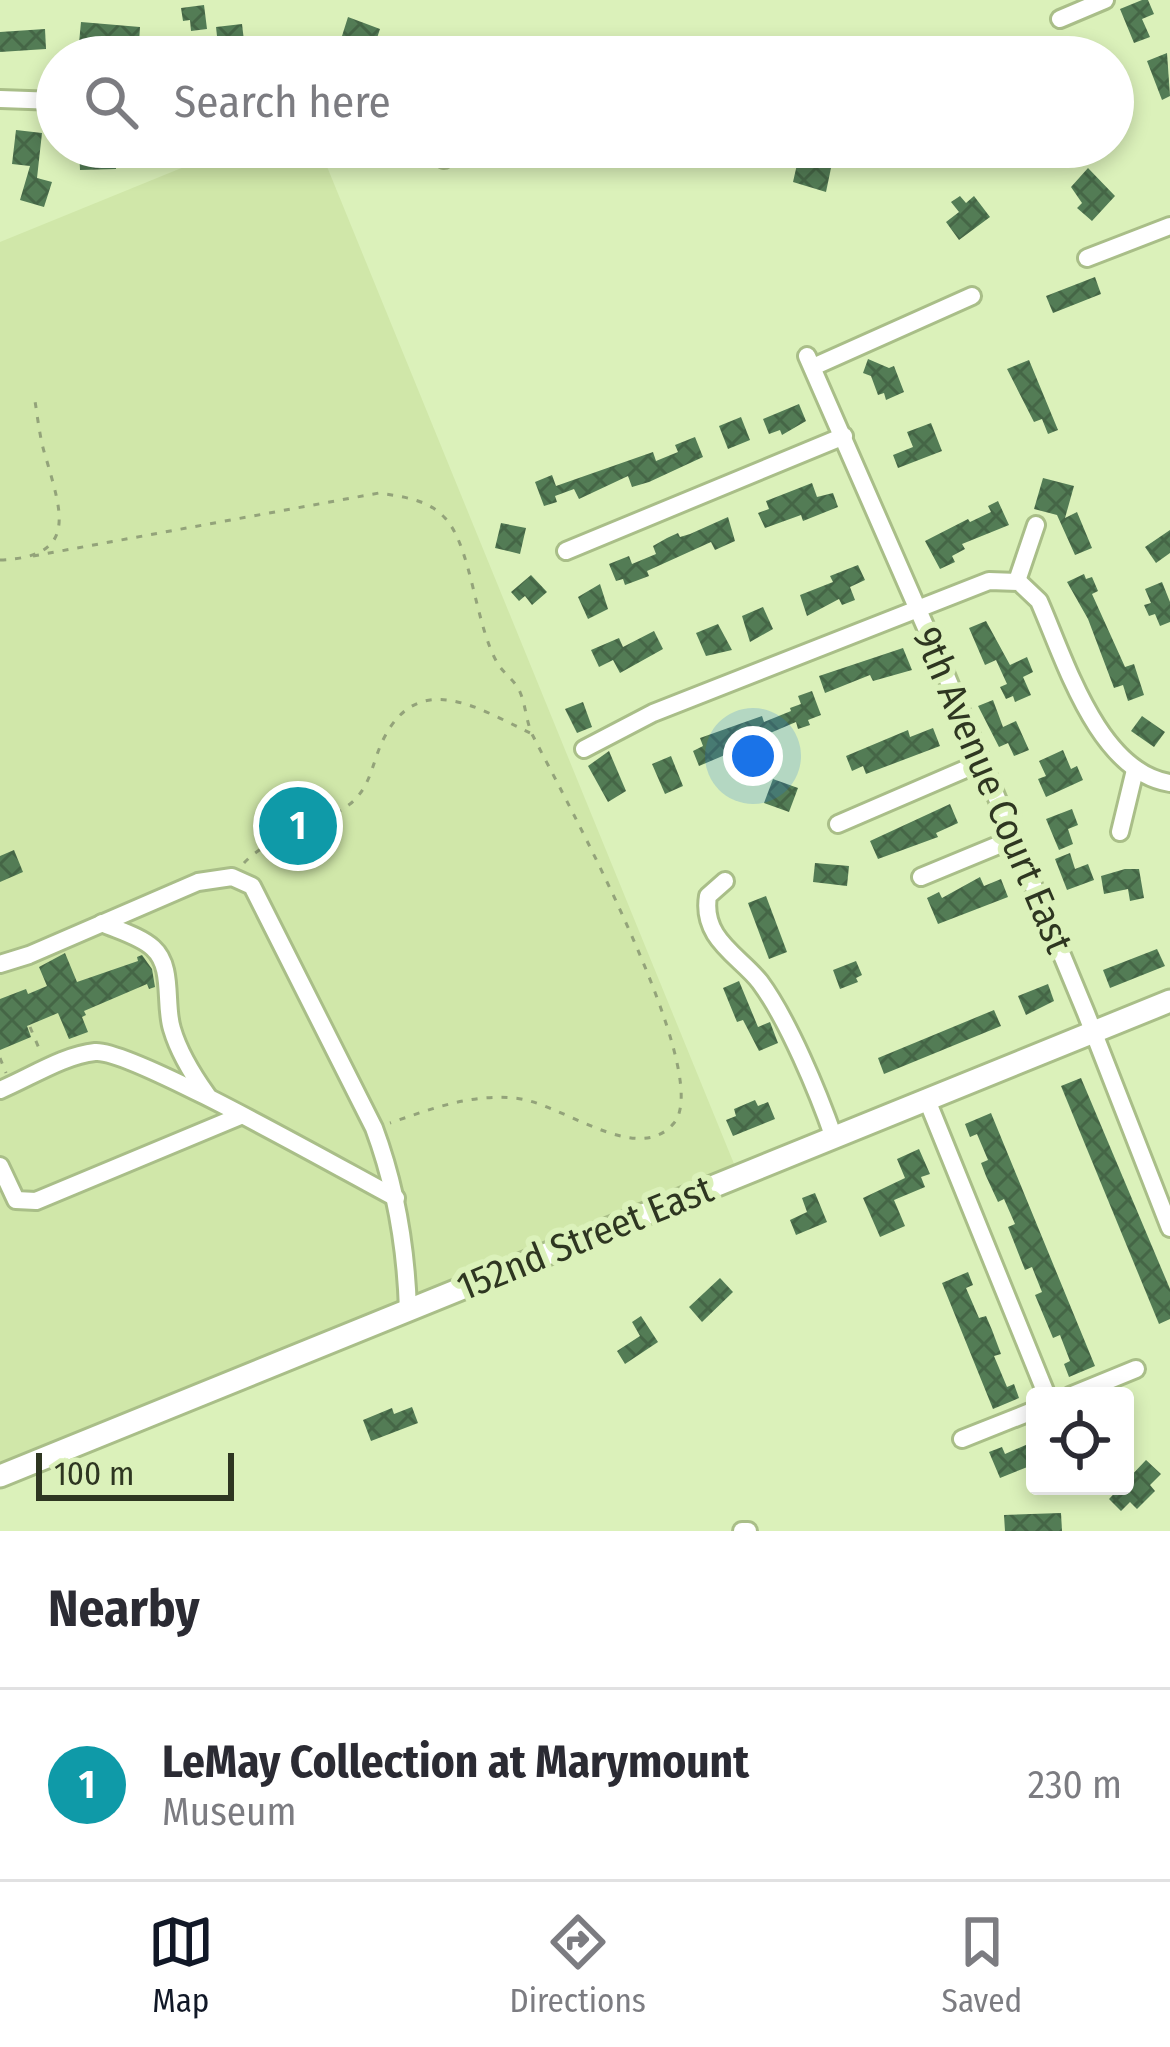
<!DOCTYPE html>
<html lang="en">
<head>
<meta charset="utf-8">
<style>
  :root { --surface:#fff; --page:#f7f7f7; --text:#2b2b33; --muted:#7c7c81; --line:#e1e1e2; --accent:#111827 }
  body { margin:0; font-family:"Fira Sans Condensed",sans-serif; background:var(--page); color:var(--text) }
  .controls { position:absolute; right:36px; bottom:36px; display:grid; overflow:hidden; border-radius:12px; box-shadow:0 6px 18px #0003 }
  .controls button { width:108px; height:108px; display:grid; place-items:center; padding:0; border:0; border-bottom:3px solid var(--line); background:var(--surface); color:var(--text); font:60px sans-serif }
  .scale { position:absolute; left:36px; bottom:30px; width:198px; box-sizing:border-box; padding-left:12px; border:6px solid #2e3621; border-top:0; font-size:33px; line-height:42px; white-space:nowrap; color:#2e3621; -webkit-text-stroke:9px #dbf1ba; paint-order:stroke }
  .you { position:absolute; left:753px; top:756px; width:42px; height:42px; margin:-30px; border:9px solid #fff; border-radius:50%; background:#1a73e8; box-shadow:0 0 0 18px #1a73e833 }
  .badge { display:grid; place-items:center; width:78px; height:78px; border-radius:50%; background:var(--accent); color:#fff; font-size:39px; font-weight:700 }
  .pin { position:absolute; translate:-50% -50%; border:6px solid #fff; box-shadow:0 3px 12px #0006 }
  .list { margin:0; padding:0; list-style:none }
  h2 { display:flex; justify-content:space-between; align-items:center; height:156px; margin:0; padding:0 48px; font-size:51px }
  h2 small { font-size:39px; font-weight:400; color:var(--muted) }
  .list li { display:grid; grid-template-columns:78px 1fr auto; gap:36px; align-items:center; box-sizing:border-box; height:192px; padding:0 48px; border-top:3px solid var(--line) }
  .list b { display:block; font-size:45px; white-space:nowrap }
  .list p { margin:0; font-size:39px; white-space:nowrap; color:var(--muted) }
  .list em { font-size:39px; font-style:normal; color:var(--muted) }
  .icon { flex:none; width:66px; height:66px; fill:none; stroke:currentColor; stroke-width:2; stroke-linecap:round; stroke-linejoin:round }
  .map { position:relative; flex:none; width:1170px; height:1531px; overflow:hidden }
  .search { position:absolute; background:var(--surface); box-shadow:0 6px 18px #0003; left:36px; right:36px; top:36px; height:132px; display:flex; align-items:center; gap:30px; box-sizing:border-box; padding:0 42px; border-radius:66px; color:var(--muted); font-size:45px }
  .sheet { height:348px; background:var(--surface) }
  nav { display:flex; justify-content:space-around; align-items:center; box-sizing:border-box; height:168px; border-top:3px solid var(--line); background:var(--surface); font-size:33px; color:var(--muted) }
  nav a { display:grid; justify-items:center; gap:6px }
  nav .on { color:var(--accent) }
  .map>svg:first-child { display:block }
  .built { fill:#d0e7a9 }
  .building { fill:url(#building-cross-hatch) }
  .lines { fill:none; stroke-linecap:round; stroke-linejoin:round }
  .minor-casing { stroke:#a9be88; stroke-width:22 }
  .major-casing { stroke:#a9be88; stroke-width:27 }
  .path { stroke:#93a37a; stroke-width:3; stroke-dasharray:6 9; stroke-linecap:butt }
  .minor { stroke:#fff; stroke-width:16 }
  .major { stroke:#fff; stroke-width:21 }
  .labels { text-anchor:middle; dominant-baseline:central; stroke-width:12; stroke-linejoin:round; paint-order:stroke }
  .street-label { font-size:39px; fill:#2e3621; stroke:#dbf1ba }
</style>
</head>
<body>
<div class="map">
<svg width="1170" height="1531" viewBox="0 0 1170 1531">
  <defs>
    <pattern id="building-cross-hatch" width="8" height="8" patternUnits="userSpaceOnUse" patternTransform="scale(3)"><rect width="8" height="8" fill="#537c55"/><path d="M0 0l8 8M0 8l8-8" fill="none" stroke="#456646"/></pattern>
  </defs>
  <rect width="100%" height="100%" fill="#dbf1ba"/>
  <polygon class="built" points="233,147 319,147 739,1176 0,1476 0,242"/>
  <g class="building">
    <polygon points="1142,0 1148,0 1154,14 1142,19 1150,37 1134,43 1120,9"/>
    <polygon points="204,5 207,29 191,31 190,20 183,21 181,8"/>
    <polygon points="348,17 380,29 374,47 361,42 355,57 341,57 347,38 342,36"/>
    <polygon points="81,22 140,27 139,43 79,43"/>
    <polygon points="242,24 244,41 218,45 216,27"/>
    <polygon points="45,29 46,49 0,52 0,32"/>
    <polygon points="1167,53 1170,96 1162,100 1147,61"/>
    <polygon points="16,130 42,133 37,178 52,182 44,207 20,200 30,166 12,164"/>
    <polygon points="79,147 170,147 170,163 116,162 116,169 80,170"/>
    <polygon points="798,160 831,168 826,192 793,182"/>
    <polygon points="1088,168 1115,196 1092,221 1077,208 1082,203 1071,187"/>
    <polygon points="960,196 966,203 974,196 990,217 959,240 946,222 959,212 951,202"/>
    <polygon points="1095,277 1101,294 1053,313 1046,296"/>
    <polygon points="868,359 889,368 894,366 904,392 886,400 884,393 878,395 871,376 863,373"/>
    <polygon points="1029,360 1058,430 1048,434 1042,419 1034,422 1007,369"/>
    <polygon points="799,404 806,421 782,435 780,430 769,434 763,419"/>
    <polygon points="741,417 750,440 728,449 719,426"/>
    <polygon points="931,423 942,451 898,468 893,455 913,447 907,432"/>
    <polygon points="695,437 703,457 649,482 632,487 628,476 579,499 574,489 555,496 557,502 544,506 535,482 552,475 556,486 653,452 656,461 678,452 675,445"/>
    <polygon points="1043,478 1074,486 1065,518 1077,512 1092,548 1075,555 1057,515 1034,509"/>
    <polygon points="812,483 817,497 833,493 838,507 803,521 801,515 765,528 758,513 769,509 766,501"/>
    <polygon points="998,501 1009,525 962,544 965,549 952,556 955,562 940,569 925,541 968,519 970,522 991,512 988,506"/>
    <polygon points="728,517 735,541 715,550 711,542 647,571 649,576 625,585 623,579 616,581 609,564 629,556 632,564 656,554 653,546 667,538 678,533 680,537 690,534"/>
    <polygon points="501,523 526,528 520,554 495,548"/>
    <polygon points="1170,530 1170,553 1156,563 1145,547"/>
    <polygon points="858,565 865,580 850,587 855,600 842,605 839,599 807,616 800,595 833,582 830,576"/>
    <polygon points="1084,574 1086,579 1092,577 1098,591 1092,594 1125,667 1134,664 1144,695 1128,701 1123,685 1114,688 1088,619 1067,582"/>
    <polygon points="531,575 547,592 532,605 525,596 519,601 511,592"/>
    <polygon points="1162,582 1170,602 1170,622 1160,626 1155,614 1149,616 1144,605 1151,603 1145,589"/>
    <polygon points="600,584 608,609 588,619 578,597"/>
    <polygon points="763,607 773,629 750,642 742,616"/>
    <polygon points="986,621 1010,665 1027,657 1033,672 1023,677 1031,695 1015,702 1013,696 1006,699 1000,687 1007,684 996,660 985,665 969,628"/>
    <polygon points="718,624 732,650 706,656 696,633"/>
    <polygon points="654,631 663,649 620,673 613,660 599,667 591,650 619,638 623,647"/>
    <polygon points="903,648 912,670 873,681 870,675 825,693 819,676"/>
    <polygon points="812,691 821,715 808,720 810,725 798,729 796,722 754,740 757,748 740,754 739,749 699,766 693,751 703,746 700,738 762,716 764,722 791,711 790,708 801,704 798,696"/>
    <polygon points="993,700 1003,727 1016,721 1029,750 1014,756 1008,743 999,747 978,706"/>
    <polygon points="583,702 592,727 577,733 565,709"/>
    <polygon points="1142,716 1165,732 1154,747 1131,731"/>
    <polygon points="933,728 940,746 866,774 863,766 852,771 846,756 908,730 910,737"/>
    <polygon points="1063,750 1071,769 1077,766 1083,780 1046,797 1038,779 1046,776 1039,761"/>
    <polygon points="609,751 626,791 608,802 588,766"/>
    <polygon points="671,756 683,786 665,794 652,764"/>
    <polygon points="773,779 798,788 789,812 764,803"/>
    <polygon points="950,804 958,823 936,833 938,837 878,859 870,841"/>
    <polygon points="1072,809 1078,825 1068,829 1073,844 1059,850 1046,819"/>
    <polygon points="14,850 23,872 0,882 0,856"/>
    <polygon points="1070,853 1075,869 1088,864 1094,880 1067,890 1055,859"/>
    <polygon points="815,863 849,866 847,886 813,882"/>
    <polygon points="1125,869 1139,869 1144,898 1130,901 1128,889 1104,894 1101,876"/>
    <polygon points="980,877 984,886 1001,879 1008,897 938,924 927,898 939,892 942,898"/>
    <polygon points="766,896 787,952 769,959 748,903"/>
    <polygon points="1157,949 1165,966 1110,988 1103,970"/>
    <polygon points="65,953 77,982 138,961 137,957 142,955 152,969 155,987 149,989 147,984 84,1011 86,1015 82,1017 88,1032 69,1039 58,1013 27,1026 31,1037 0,1050 0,999 26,989 28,994 47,986 39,967"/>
    <polygon points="856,961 862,975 856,978 858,982 840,989 833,970"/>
    <polygon points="739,981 758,1027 770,1022 778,1043 759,1051 743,1020 737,1022 723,988"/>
    <polygon points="1048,984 1054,1001 1026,1015 1018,996"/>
    <polygon points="994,1010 1001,1026 884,1074 878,1058"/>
    <polygon points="1081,1078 1170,1289 1170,1319 1159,1324 1061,1086"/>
    <polygon points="755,1100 758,1106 768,1102 775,1119 733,1136 726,1120 736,1116 734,1109"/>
    <polygon points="991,1113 1095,1366 1069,1377 1064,1364 1070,1361 1060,1335 1053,1338 1035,1295 1042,1292 1032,1267 1025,1270 1008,1227 1015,1224 1004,1199 998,1202 986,1176 981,1163 988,1160 977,1134 970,1137 965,1124"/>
    <polygon points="919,1149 930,1174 921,1177 925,1187 894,1200 905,1226 880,1237 863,1198 905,1178 897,1159"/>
    <polygon points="815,1193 827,1222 796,1235 790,1220 807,1212 802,1198"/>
    <polygon points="968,1272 973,1285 966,1288 979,1318 986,1316 992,1330 1001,1354 994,1356 1007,1387 1014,1384 1019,1398 993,1409 942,1283"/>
    <polygon points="720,1278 733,1292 702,1322 689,1307"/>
    <polygon points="641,1316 658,1342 625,1364 617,1351 640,1336 632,1322"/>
    <polygon points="412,1407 418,1423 371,1441 363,1420 392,1408 394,1414"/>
    <polygon points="1035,1441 1035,1464 1000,1478 989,1452 1002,1447 1005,1454"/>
    <polygon points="1146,1460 1161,1474 1150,1485 1155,1491 1137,1509 1130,1502 1121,1511 1109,1499"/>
    <polygon points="1061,1513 1062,1531 1005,1531 1004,1515"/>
  </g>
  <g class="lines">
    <defs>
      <g id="minor">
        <polyline points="1060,19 1105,0"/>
        <polyline points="0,99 57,101"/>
        <polyline points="434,147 444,159"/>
        <polyline points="1087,258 1170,226"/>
        <polyline points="807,356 933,644 1086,1013 1170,1228"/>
        <polyline points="813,367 972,296"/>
        <polyline points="566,551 844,436"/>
        <polyline points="1017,581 1036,525"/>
        <path d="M584 749 653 713 989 581 1019 582 1039 601C1065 660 1098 772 1170 783"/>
        <polyline points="838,824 982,762"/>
        <polyline points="1120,832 1135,770"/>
        <polyline points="921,877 1013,839"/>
        <path d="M725 881 708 896C701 939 740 956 760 982 788 1020 818 1092 834 1138"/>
        <path d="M102 923C117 930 140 936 153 948 174 967 164 1004 172 1029 179 1053 192 1074 207 1095"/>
        <path d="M0 964 29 955 198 882 232 877 252 886 374 1128C396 1187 406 1247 408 1310"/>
        <path d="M0 1090C29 1078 64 1055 95 1052 130 1048 350 1174 396 1198"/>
        <polyline points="927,1100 1047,1396"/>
        <polyline points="0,1166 16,1200 36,1201 240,1116"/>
        <polyline points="1070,1396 1136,1369"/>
        <polyline points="962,1439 1035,1410"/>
        <polyline points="742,1531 748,1531"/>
      </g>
      <polyline id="major" points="0,1476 1170,1001"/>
    </defs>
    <use href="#minor" class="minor-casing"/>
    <use href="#major" class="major-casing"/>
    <g class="path">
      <path d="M33 556 379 493C403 497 428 499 445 518 472 547 475 626 498 664 504 674 515 680 520 692 526 706 526 722 533 736 562 793 716 1073 674 1123 637 1168 560 1101 514 1098 469 1094 431 1109 390 1123"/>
      <path d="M0 560C78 557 62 514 46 458 40 440 38 420 35 401"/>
      <path d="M244 863C271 834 319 828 350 804 372 786 372 761 384 738 419 669 480 709 530 733"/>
      <polyline points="30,1027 41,1053"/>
      <polyline points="0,1058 6,1073"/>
    </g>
    <use href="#minor" class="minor"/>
    <use href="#major" class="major"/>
  </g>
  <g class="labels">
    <g class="street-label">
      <text transform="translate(993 790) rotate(67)">9th Avenue Court East</text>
      <text transform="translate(585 1238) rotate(-22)">152nd Street East</text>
    </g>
  </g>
</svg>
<div class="controls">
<button><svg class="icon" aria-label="locate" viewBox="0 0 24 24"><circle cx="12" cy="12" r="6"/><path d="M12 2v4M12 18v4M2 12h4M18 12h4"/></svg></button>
</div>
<div class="scale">100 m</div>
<div class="you"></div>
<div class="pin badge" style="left:298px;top:826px;background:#0f9aa8">1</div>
<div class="search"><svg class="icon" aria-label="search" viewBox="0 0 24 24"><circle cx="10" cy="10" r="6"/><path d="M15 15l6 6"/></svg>Search here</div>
</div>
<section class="sheet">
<h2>Nearby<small></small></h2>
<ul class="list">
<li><span class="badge" style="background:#0f9aa8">1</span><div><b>LeMay Collection at Marymount</b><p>Museum</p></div><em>230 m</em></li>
</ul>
</section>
<nav>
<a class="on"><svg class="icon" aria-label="map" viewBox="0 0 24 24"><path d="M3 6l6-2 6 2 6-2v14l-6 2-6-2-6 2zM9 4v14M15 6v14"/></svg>Map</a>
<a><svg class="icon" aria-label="directions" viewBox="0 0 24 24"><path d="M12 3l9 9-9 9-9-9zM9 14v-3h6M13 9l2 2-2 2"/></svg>Directions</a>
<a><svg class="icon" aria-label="saved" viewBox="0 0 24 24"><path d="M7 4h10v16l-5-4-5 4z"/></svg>Saved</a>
</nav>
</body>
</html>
